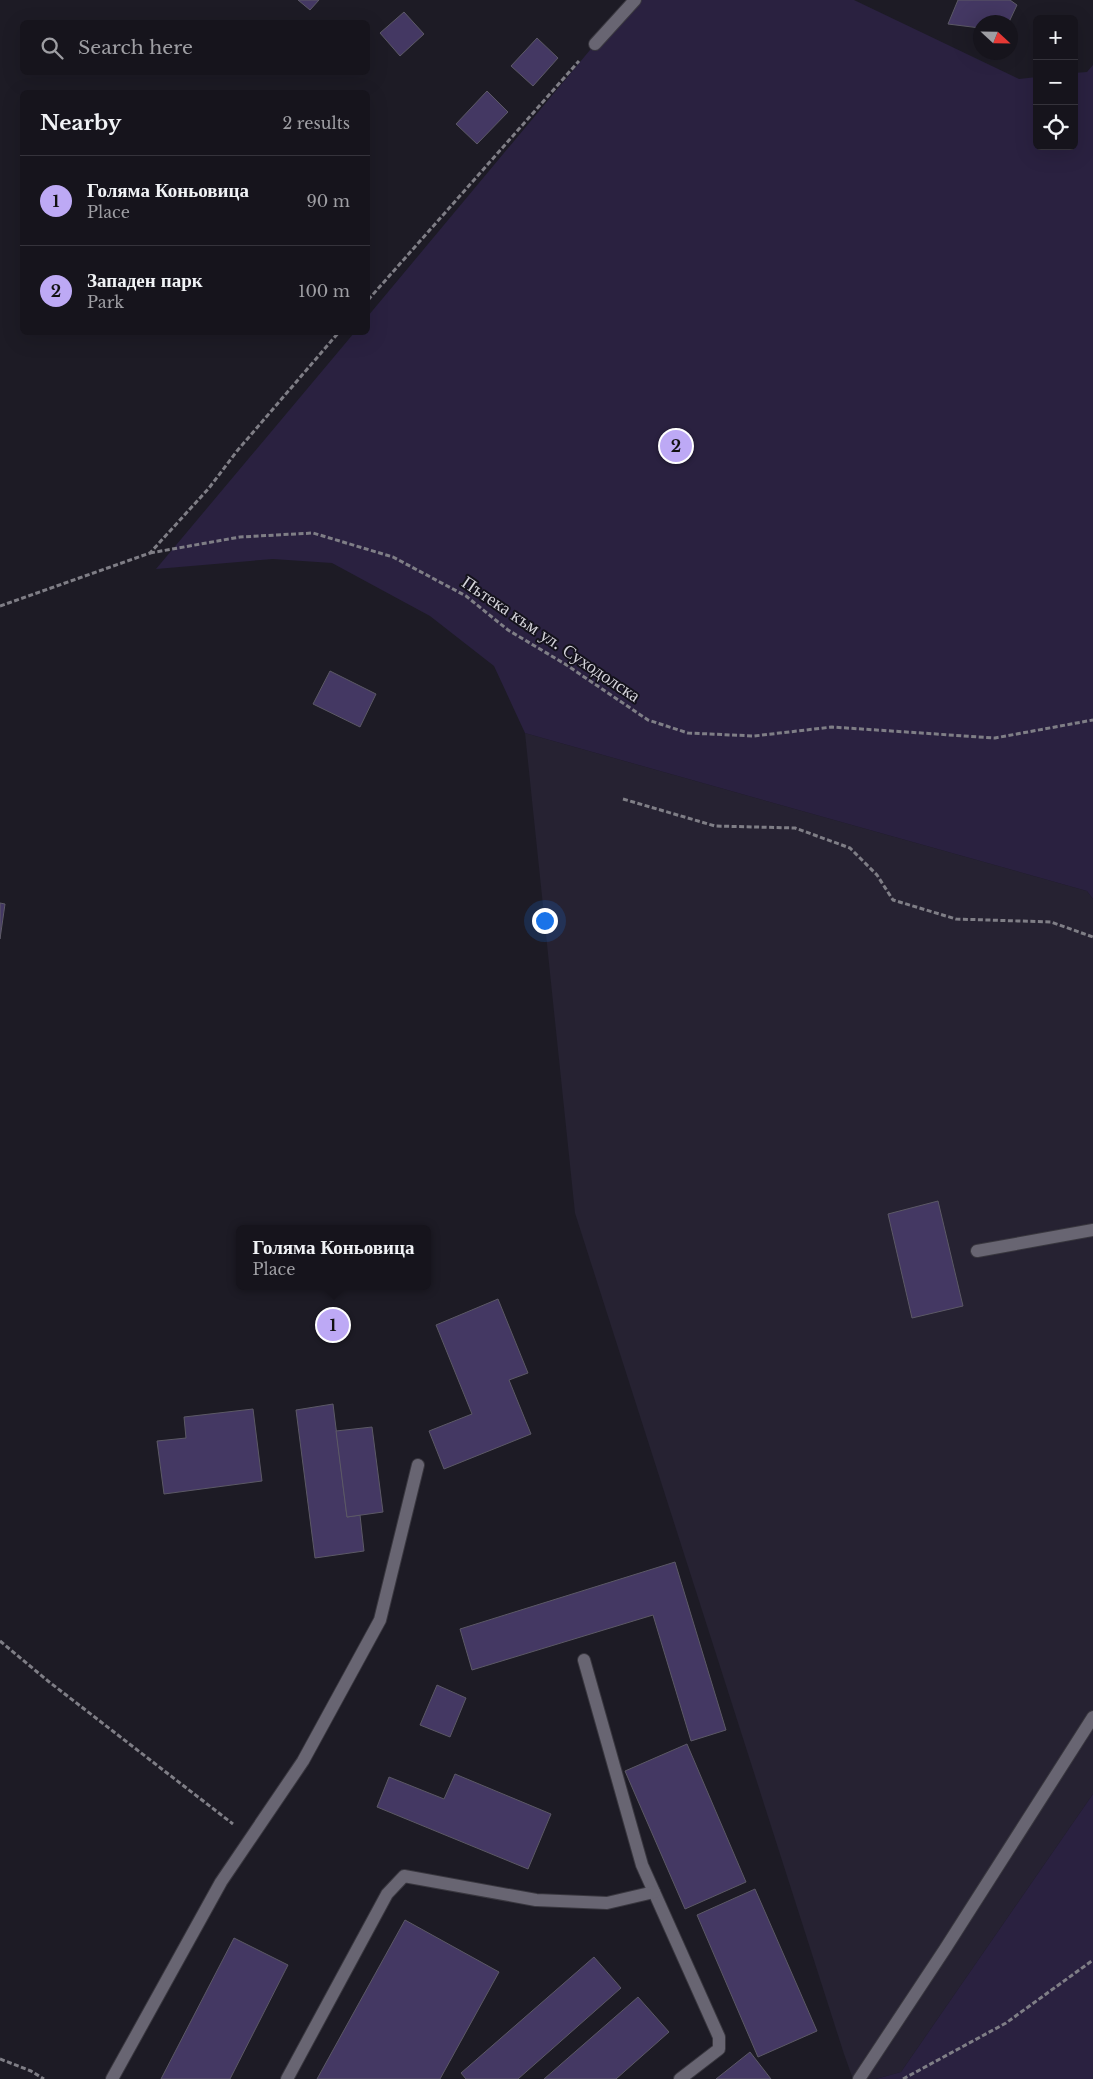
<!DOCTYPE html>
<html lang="en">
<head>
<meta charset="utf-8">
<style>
  :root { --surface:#16141c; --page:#232129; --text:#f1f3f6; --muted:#9e9ea3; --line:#35333b; --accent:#bda9f5 }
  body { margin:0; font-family:"Libre Baskerville",serif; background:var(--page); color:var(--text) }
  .controls { position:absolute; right:15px; top:15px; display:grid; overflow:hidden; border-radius:8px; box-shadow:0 5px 20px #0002 }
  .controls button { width:45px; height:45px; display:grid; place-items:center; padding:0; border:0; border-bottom:1px solid var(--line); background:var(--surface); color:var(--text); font:25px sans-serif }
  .compass { position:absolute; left:973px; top:15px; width:45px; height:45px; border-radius:50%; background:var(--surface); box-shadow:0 5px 20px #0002; rotate:112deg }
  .you { position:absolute; left:544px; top:920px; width:18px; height:18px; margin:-12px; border:4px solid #fff; border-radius:50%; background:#1a73e8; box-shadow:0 0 0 8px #1a73e833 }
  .badge { display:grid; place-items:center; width:32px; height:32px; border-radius:50%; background:var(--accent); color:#111; font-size:16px; font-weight:700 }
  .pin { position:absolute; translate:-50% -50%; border:2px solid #fff; box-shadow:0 1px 5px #0006 }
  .popup { position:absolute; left:236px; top:1225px; width:195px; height:65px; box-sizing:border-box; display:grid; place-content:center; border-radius:8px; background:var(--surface); filter:drop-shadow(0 1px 4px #0005); font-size:16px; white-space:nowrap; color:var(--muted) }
  .popup b { font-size:19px; color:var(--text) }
  .popup::after { content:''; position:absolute; left:50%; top:100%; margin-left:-10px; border:10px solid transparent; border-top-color:var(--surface) }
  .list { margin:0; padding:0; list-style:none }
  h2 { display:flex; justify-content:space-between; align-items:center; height:65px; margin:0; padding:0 20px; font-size:21px }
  h2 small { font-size:16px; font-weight:400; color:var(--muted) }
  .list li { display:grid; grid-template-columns:32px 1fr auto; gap:15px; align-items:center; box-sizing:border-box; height:90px; padding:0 20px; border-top:1px solid var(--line) }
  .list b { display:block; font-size:19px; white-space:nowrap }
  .list p { margin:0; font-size:16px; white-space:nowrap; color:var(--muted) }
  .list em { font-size:16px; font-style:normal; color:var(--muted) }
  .icon { flex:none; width:28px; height:28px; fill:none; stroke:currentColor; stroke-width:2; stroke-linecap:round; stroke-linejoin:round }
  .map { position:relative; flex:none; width:1093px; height:2079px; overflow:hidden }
  .search { position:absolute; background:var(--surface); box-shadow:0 5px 20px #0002; left:20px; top:20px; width:350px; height:55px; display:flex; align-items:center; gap:12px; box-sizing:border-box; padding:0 18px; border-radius:8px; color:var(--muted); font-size:19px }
  .panel { position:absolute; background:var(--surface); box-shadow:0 5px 20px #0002; left:20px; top:90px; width:350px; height:245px; border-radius:8px }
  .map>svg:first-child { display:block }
  .built { fill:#262232 }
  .green { fill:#2a2140 }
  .building { fill:#443863; stroke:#5c5966 }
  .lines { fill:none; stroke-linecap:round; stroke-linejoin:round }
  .minor-casing { stroke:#39373f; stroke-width:14 }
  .path { stroke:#7f7e86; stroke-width:3; stroke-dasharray:5 2.5; stroke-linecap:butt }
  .minor { stroke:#686572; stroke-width:12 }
  .labels { text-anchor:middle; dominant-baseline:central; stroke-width:4; stroke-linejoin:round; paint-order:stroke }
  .street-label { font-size:18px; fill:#d3d2d9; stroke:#14121c }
</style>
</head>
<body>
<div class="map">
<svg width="1093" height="2079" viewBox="0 0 1093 2079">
  <rect width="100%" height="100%" fill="#1d1b25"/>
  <polygon class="built" points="525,733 1087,891 1093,899 1093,1794 901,2072 876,2079 853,2079 844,2054 575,1213"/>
  <g class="green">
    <polygon points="635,0 854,0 1019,79 1037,77 1037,146 1074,146 1074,73 1087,72 1093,65 1093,899 1087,891 525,733 494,666 430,616 332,563 273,559 156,569 354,333 368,332 368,316 595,44"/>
    <polygon points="1093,1794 1093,2079 876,2079 901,2072"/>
  </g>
  <g class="building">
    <polygon points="298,0 319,0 310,10"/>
    <polygon points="958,0 1010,0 1017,5 1009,22 980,22 980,28 948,24"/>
    <polygon points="404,12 424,34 400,56 380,33"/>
    <polygon points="537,38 558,58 533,86 511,66"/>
    <polygon points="487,91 508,112 477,144 456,124"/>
    <polygon points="330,671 376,694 360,727 313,704"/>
    <polygon points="0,903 5,904 0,939"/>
    <polygon points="938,1201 963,1306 912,1318 888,1214"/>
    <polygon points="498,1299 528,1373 509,1380 531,1434 444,1469 429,1431 472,1414 436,1325"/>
    <polygon points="333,1404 347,1517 360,1515 364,1551 315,1558 296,1410"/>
    <polygon points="253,1409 262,1481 164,1494 157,1441 186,1438 184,1417"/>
    <polygon points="372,1427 383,1512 347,1517 336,1431"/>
    <polygon points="675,1562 726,1730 691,1741 653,1615 472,1670 460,1629"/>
    <polygon points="437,1685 466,1698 450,1737 420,1725"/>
    <polygon points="687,1744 746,1882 685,1909 625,1771"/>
    <polygon points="455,1774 551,1814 528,1869 377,1807 389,1777 444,1799"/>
    <polygon points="755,1889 817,2031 758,2057 697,1915"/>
    <polygon points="405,1920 499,1972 440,2079 317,2079"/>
    <polygon points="234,1938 288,1965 230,2079 161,2079"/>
    <polygon points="594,1957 621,1988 518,2079 466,2079 461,2073"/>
    <polygon points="638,1997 669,2032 616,2079 544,2079"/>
    <polygon points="750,2052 771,2079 716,2079"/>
  </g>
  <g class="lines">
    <defs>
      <g id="minor">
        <polyline points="595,44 635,0"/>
        <polyline points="977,1251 1093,1230"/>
        <polyline points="584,1660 642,1865 719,2037 719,2049 680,2079"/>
        <polyline points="112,2079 221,1882 303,1761 380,1620 418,1465"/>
        <polyline points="287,2079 387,1894 404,1876 536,1900 607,1903 654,1892"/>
        <polyline points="859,2079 945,1949 1093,1717"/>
      </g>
    </defs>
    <use href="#minor" class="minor-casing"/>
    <g class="path">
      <polyline points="368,300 579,61"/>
      <polyline points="150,553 240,537 313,533 393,557 466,596 508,630 565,664 648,720 688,733 754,736 832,727 995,738 1093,720"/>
      <polyline points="0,606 150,553 209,488 237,451 339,332"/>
      <polyline points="623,799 715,826 795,828 850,848 877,875 893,900 956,919 1051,922 1093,937"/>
      <polyline points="0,1641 48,1681 233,1824"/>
      <polyline points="0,2059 31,2071 44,2079"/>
      <polyline points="903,2079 1006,2023 1093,1960"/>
    </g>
    <use href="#minor" class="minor"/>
  </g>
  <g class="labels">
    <g class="street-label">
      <text transform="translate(551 639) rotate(34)">Пътека към ул. Суходолска</text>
    </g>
  </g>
</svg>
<div class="controls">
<button>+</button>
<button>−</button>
<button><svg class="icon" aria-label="locate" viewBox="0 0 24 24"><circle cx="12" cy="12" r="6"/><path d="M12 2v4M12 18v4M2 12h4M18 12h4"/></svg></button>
</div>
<svg class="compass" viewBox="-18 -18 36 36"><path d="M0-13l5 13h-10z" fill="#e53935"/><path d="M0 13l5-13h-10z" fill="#9e9ea3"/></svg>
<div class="you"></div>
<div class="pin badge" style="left:333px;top:1325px">1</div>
<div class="popup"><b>Голяма Коньовица</b>Place</div>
<div class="pin badge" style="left:676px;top:446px">2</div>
<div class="search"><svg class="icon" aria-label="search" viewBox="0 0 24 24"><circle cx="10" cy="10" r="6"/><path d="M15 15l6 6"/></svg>Search here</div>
<section class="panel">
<h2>Nearby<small>2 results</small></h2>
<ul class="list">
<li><span class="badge">1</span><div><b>Голяма Коньовица</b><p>Place</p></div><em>90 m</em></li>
<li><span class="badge">2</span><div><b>Западен парк</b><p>Park</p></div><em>100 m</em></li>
</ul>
</section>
</div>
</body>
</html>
